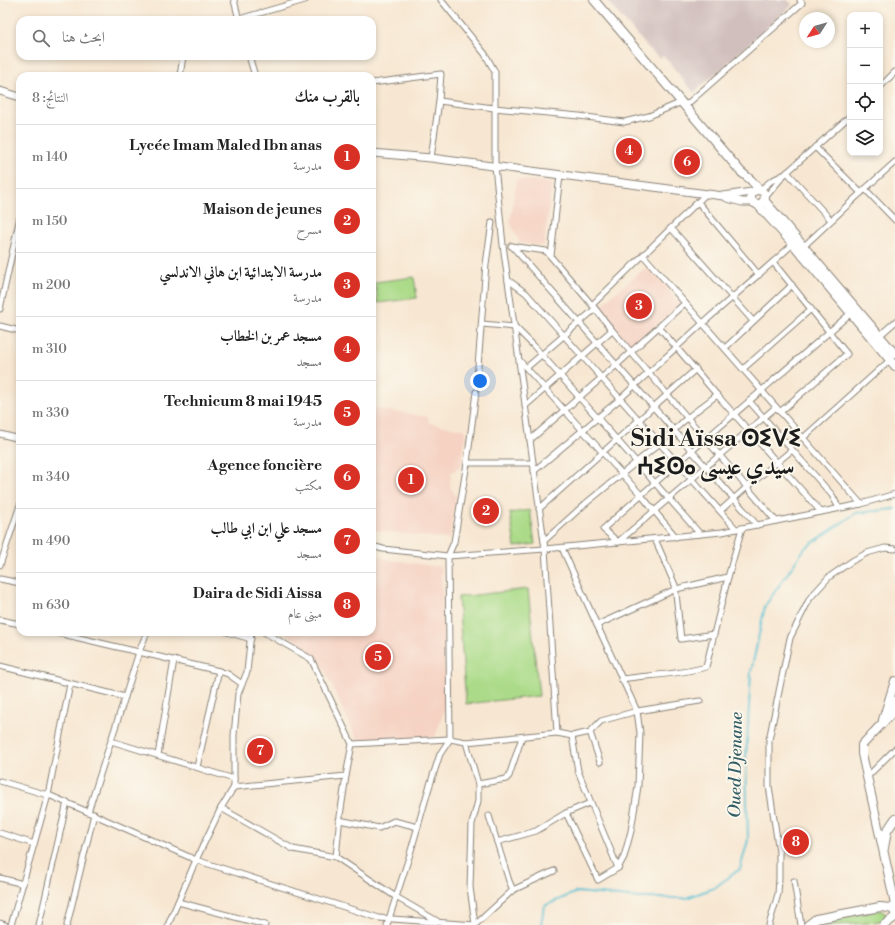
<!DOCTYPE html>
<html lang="ar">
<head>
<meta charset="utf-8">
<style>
  :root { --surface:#fff; --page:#f2f2f2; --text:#222; --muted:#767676; --line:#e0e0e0; --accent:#d93025 }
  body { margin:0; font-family:"Libre Bodoni",Amiri,"Noto Sans Tifinagh",serif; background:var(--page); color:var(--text); direction:rtl }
  .controls { position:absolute; right:12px; top:12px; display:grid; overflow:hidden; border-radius:8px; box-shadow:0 2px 6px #0003 }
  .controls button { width:36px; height:36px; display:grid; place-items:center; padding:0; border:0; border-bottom:1px solid var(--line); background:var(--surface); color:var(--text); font:20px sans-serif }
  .compass { position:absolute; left:799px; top:12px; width:36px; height:36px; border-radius:50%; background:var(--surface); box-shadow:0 2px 6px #0003; rotate:234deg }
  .you { position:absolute; left:480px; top:381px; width:14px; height:14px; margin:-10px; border:3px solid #fff; border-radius:50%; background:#1a73e8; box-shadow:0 0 0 6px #1a73e833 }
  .badge { display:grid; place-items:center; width:26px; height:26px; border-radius:50%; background:var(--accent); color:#fff; font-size:13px; font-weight:700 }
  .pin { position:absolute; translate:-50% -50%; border:2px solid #fff; box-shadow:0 1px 4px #0006 }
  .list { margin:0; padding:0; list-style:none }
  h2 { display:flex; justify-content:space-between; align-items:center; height:52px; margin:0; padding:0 16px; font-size:17px }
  h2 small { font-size:13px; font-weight:400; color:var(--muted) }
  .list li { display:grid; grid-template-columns:26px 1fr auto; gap:12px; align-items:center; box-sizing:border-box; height:64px; padding:0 16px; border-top:1px solid var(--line) }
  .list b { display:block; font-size:15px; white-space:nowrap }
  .list p { margin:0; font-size:13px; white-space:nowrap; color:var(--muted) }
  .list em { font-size:13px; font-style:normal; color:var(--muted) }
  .icon { flex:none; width:22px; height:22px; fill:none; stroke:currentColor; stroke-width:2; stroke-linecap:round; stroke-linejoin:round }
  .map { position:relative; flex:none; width:895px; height:925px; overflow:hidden; direction:ltr }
  .search { position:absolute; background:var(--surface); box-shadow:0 2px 6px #0003; left:16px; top:16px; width:360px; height:44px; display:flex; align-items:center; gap:10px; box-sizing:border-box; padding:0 14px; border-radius:12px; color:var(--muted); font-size:15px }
  .panel { position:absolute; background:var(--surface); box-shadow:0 2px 6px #0003; left:16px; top:72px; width:360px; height:564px; border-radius:12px; direction:rtl }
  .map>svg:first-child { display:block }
  .built { fill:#f5d2c2 }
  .industrial { fill:#d1bfbd }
  .green { fill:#abdb89; stroke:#647c52 }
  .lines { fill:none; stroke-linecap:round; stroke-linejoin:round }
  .stream { stroke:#56bfd3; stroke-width:2 }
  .street-casing { stroke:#8a8277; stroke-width:7 }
  .secondary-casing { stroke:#8a8277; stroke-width:9 }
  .primary-casing { stroke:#8a8277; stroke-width:10 }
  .street { stroke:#fff; stroke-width:5 }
  .secondary { stroke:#fff; stroke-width:7 }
  .primary { stroke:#fff; stroke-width:8 }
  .labels { text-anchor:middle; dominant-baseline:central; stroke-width:4; stroke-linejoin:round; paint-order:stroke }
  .water-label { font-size:17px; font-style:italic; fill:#335d65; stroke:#fbf7ec }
  .town-label { font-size:24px; font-weight:bold; fill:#1c1c1c; stroke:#fbf7ec }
</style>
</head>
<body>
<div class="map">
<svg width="895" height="925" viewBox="0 0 895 925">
  <rect width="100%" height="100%" fill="#fbf7ec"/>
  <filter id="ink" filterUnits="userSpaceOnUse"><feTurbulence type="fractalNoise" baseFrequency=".025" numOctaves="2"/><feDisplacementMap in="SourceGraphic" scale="8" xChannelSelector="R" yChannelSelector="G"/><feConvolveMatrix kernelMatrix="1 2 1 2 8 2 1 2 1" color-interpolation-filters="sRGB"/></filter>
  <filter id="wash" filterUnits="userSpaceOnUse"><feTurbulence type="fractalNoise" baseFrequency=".012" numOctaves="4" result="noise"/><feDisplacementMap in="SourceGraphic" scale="16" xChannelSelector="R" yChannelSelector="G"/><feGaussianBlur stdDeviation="0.9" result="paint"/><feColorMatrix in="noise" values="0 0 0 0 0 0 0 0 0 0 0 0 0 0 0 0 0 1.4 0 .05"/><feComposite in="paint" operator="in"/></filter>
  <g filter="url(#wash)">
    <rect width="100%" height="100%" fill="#f7e7d2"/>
    <g class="built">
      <polygon points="517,179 552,183 544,246 520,243 510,222"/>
      <polygon points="648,266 681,304 630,348 597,308"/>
      <polygon points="372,408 428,417 429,423 466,430 462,466 451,473 450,486 456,497 449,539 372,530"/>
      <polygon points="372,555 391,560 441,567 446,705 435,737 358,741 325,671 300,642 283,632 372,632"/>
    </g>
    <polygon class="industrial" points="606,0 788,0 792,5 694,93 664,56 660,58 652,52"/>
    <g class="green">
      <polygon points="414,277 417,298 378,303 375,282"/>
      <polygon points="530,510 535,544 515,547 510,513"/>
      <polygon points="528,589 539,696 466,704 458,597"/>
      <path d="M881 910 886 914 885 919C874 925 831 925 815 925L817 922Z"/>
    </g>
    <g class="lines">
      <polyline class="stream" points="541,925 544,906 577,892 640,898 686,898 714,888 740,869 748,840 746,757 751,672 765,606 805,548 856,513 895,509"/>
    </g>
  </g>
  <g filter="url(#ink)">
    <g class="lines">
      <defs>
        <g id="street">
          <polyline points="234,0 239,20"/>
          <polyline points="239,19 305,0"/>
          <polyline points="249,56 255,76"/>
          <polyline points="180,76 183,56"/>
          <polyline points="372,83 441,74 439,101 431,158"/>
          <polyline points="880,87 895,72"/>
          <polyline points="439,101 494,108 579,116 624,122 649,116 682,102"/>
          <polyline points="685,106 802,3 800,0"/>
          <polyline points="815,147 861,193"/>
          <polyline points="895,162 865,189 895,220"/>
          <polyline points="787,172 831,220"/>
          <polyline points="760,190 771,181 783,175"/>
          <polyline points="764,199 784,175 850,116"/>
          <polyline points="698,202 759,275"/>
          <polyline points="671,228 753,321"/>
          <polyline points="511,246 546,251 592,305 707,193"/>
          <polyline points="512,246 757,525"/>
          <polyline points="804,246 865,189"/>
          <polyline points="643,255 861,504"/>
          <polyline points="551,256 560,175"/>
          <polyline points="773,262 793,244"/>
          <polyline points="508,280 526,293 736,529"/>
          <polyline points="593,306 612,330"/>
          <polyline points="0,309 20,217"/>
          <polyline points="482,324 515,327 534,346 700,534"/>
          <polyline points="0,326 20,331"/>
          <polyline points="879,336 895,322"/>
          <polyline points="725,348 792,285"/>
          <polyline points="520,361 641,495 676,537"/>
          <polyline points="526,368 595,309"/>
          <polyline points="743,369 811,309"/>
          <polyline points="477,379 486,264 492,222"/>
          <polyline points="717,395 821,512"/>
          <polyline points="749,401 832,495 839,508"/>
          <polyline points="525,406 612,330 776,521"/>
          <polyline points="776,407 618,542 603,529 641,495 851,313"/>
          <polyline points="0,434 20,439"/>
          <polyline points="803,438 890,360"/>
          <polyline points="530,440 621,361 685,303"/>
          <polyline points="467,463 533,463"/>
          <polyline points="534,471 620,399 703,323 773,262 847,354 780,412"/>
          <polyline points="539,509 696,369"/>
          <polyline points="720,511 747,487 792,450"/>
          <polyline points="655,539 675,585 681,639 714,634"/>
          <polyline points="544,541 585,504 660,443 687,418 717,395 659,327"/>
          <polyline points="372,546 383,549 448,556 545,549 722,532 861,504 895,494"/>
          <polyline points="562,548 597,625"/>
          <polyline points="0,565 20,505"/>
          <polyline points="0,579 20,583"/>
          <polyline points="0,620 20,624"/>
          <polyline points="54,632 219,671 228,674 242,684"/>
          <polyline points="227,632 251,639"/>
          <polyline points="0,666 125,697 88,812"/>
          <path d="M621 679C649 675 678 675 706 667L728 577 742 528"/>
          <polyline points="125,697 139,652 147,632"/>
          <polyline points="700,701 637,711 597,625 676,589 728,577"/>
          <polyline points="590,732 600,762"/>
          <polyline points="557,733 572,736 590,732 601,721 637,711 640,733 638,786 631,831 624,857 618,868 598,880 566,813"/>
          <polyline points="572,736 578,771 618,868"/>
          <polyline points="111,741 234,779"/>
          <polyline points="466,742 478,784 478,801 472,824 470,887 475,925"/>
          <polyline points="352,744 450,739 466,742 557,733 545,549 503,245 495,166 495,72 485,54 441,0"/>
          <polyline points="158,755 174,660"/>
          <polyline points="197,767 219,671"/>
          <polyline points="867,777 895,749"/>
          <polyline points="0,781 51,796 88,812 196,860 379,918 475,925"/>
          <polyline points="478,784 506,779 509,776 522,737"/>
          <polyline points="234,787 346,776 352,744 311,659 264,632"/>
          <polyline points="221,808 293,849 336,857 340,816 346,776"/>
          <polyline points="489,816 509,881 513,890"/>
          <polyline points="339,820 379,828 394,821 418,827"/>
          <polyline points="0,833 34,844"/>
          <polyline points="497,842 536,831 566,813 590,803"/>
          <polyline points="336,857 396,897 437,921"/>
          <polyline points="0,878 23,884"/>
          <polyline points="794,881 801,925"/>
          <polyline points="178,902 265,925"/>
          <polyline points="0,923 5,925"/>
          <polyline points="11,925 48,795 70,684"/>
          <polyline points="39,925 67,802"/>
          <polyline points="67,925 94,814"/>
          <polyline points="168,925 196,860 221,808 234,787 234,735 238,694 247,672 251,632"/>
          <polyline points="387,925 410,854 428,791 440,754 450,739 448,556 454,542 467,463 476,392"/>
          <polyline points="475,925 513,890 554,871"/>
          <polyline points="769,925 778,894 779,878 779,852 769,786 769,740 790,638 810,598 829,577 852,561 867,553 885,548 895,549"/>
        </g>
        <g id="secondary">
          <polyline points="0,91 20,97"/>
          <polyline points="372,153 431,158 723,196 752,192"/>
          <polyline points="727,198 742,202 753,202"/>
        </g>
        <g id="primary">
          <polyline points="594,0 741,172 751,180 759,189"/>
          <circle cx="758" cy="197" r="7"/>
          <polyline points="764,200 895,354"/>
          <polyline points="757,204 793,244 895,366"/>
          <polyline points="883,720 895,681"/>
          <polyline points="884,848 887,831 895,819"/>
          <polyline points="895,911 894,899 862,754 862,745 892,713 895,701"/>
          <polyline points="808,925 816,919 880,907 890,908 895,911 895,913"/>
          <polyline points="884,925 895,917"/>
        </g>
      </defs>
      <use href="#street" class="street-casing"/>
      <use href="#secondary" class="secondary-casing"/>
      <use href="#primary" class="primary-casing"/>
      <use href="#street" class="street"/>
      <use href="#secondary" class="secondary"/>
      <use href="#primary" class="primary"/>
    </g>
  </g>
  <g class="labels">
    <g class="water-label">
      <text transform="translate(736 765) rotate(-89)">Oued Djenane</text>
    </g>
    <g class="town-label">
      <text x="716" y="439">Sidi Aïssa ⵙⵉⴸⵉ<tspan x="716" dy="28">ⵄⵉⵙⴰ سيدي عيسى</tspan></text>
    </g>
  </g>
</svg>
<div class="controls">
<button>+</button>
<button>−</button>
<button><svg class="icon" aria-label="locate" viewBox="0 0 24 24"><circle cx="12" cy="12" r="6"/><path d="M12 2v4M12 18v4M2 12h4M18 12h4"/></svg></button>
<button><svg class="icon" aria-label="layers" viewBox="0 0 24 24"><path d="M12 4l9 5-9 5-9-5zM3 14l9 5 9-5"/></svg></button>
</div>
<svg class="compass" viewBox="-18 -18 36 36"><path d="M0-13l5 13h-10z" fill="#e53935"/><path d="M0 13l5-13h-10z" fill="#767676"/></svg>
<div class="you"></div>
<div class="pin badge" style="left:411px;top:480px">1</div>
<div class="pin badge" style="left:486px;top:511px">2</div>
<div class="pin badge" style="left:639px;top:306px">3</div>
<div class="pin badge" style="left:629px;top:151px">4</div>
<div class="pin badge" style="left:378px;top:657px">5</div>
<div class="pin badge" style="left:687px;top:162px">6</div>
<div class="pin badge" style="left:260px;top:751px">7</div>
<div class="pin badge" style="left:796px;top:842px">8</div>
<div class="search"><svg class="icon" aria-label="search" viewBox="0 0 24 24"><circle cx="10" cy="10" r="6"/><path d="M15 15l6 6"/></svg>ابحث هنا</div>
<section class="panel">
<h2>بالقرب منك<small>النتائج: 8</small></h2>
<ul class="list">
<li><span class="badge">1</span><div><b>Lycée Imam Maled Ibn anas</b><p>مدرسة</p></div><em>140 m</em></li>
<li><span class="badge">2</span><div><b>Maison de jeunes</b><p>مسرح</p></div><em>150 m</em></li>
<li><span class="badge">3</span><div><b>مدرسة الابتدائية ابن هاني الاندلسي</b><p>مدرسة</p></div><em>200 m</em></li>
<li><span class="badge">4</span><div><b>مسجد عمر بن الخطاب</b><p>مسجد</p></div><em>310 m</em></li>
<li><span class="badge">5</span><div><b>Technicum 8 mai 1945</b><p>مدرسة</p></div><em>330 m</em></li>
<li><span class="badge">6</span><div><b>Agence foncière</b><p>مكتب</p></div><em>340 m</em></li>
<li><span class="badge">7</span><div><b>مسجد علي ابن ابي طالب</b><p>مسجد</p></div><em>490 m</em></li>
<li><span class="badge">8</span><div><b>Daira de Sidi Aissa</b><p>مبنى عام</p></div><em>630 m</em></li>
</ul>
</section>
</div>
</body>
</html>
